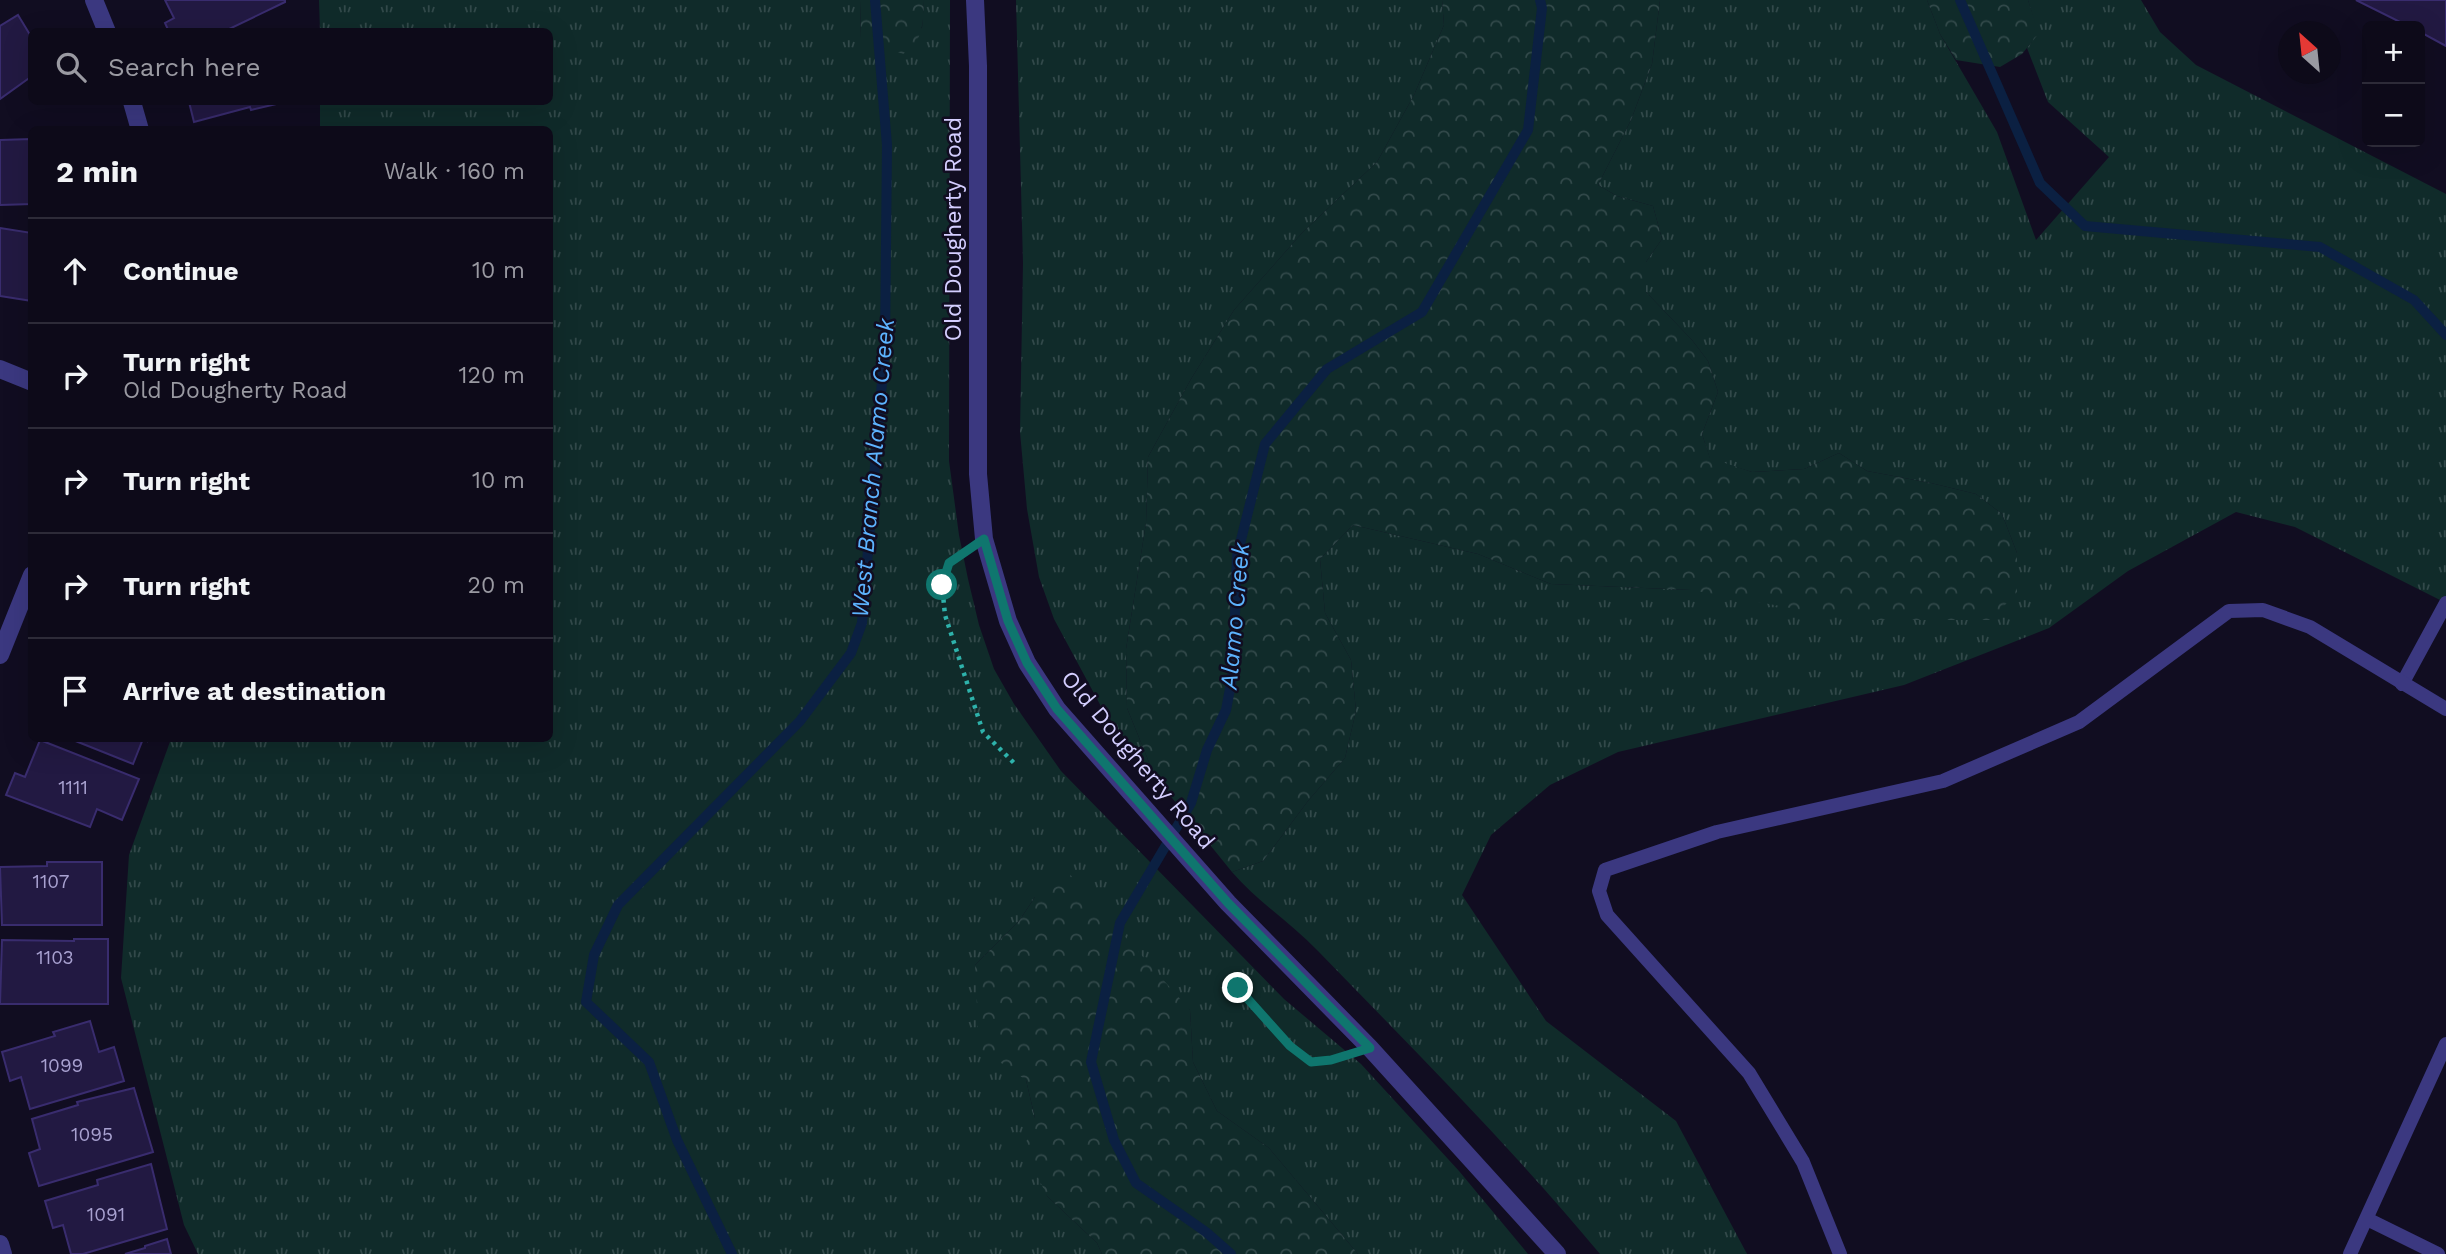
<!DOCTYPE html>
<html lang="en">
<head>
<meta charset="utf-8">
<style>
  :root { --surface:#0d0a19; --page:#161322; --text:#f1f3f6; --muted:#9a9aa2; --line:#2d2b38 }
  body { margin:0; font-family:"Work Sans",sans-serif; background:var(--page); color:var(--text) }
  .controls { position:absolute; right:21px; top:21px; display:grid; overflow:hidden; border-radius:10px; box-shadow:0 7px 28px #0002 }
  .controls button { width:63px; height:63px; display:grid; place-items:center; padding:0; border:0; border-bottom:2px solid var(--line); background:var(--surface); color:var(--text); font:35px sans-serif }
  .compass { position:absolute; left:2278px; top:21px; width:63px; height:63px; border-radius:50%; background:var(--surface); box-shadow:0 7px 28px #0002; rotate:333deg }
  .stop { position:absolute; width:21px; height:21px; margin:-16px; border:5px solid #0f766e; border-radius:50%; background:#fff }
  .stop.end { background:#0f766e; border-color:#fff; box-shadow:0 2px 7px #0008 }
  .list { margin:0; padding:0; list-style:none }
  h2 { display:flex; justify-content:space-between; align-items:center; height:91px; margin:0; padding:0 28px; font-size:30px }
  h2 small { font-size:23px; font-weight:400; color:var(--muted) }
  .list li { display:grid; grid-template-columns:46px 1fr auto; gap:21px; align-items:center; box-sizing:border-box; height:105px; padding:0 28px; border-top:2px solid var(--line) }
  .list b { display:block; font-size:26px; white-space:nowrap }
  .list p { margin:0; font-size:23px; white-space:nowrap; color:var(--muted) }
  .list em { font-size:23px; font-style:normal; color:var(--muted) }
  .icon { flex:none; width:38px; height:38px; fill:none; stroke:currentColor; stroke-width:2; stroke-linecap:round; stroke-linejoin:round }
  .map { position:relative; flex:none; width:2446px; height:1254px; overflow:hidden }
  .search { position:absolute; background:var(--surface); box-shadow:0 7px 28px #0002; left:28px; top:28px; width:525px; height:77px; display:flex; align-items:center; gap:18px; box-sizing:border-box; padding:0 24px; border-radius:10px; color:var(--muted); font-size:26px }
  .panel { position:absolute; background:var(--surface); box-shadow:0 7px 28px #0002; left:28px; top:126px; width:525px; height:616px; border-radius:10px }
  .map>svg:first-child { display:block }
  .grass { fill:url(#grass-tufts) }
  .forest { fill:url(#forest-crowns) }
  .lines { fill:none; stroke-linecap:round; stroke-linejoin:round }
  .stream { stroke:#0b2042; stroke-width:10 }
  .building { fill:#221942; stroke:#392c6e; stroke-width:2 }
  .path { stroke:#2eb2ab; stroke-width:4.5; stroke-dasharray:3.5 5; stroke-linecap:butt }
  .service { stroke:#3b3880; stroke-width:14 }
  .pedestrian { stroke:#3b3880; stroke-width:18 }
  .minor { stroke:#3b3880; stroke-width:18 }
  .route { stroke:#0f766e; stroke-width:9 }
  .labels { text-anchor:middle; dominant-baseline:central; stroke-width:5; stroke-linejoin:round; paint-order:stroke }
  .number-label { font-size:19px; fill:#a8a1d0 }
  .street-label { font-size:23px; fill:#d4ceff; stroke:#110d21 }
  .water-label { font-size:24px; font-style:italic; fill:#5db3fe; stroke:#110d21 }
</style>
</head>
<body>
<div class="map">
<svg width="2446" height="1254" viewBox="0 0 2446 1254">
  <defs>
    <pattern id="grass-tufts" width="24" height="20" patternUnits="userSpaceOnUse" patternTransform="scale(1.75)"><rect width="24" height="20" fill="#102b2a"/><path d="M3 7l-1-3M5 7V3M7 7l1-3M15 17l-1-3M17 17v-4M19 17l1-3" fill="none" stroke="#32494a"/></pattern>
    <pattern id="forest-crowns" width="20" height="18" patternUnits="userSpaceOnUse" patternTransform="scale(1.75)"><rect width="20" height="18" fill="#102b2a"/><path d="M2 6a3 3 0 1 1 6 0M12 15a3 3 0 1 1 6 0" fill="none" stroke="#32494a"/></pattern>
  </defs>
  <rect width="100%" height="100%" fill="#110d21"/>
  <g class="grass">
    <polygon points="319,0 860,0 861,39 922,28 924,0 950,0 949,461 959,535 968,579 979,625 994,669 1014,704 1061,771 1284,999 1361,1064 1459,1171 1528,1254 1358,1254 1269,1148 1217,1111 1193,1062 1190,1010 1035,897 1019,921 975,965 1026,1080 1035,1118 1047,1196 1097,1243 1102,1254 198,1254 184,1225 121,978 129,855 171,739 550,738 550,130 320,129 320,102 550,102 550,32 320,31"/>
    <polygon points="1016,0 1442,0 1444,25 1414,95 1377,162 1302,233 1234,310 1191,379 1148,457 1146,523 1126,649 1127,708 1155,777 1103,710 1054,619 1039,577 1027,509 1020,432 1023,263"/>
    <path d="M1660 0H1927L1940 34 1997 132 2036 240 2109 157 2048 102 2027 48 2038 33 2028 0H2141L2160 32 2196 65 2446 194V603L2295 527 2236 512 2128 571 2049 628 1904 685 1618 752 1550 785 1491 835 1462 895 1546 1021 1676 1121 1747 1254H1600C1512 1148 1414 1050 1318 951 1291 923 1257 901 1232 872L1263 861 1308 801 1345 758 1356 711 1351 660 1325 613 1320 559 1353 525 1478 554 1551 584 1691 590 2017 553 2002 514 1976 494 1931 483 1867 471 1839 453 1804 469 1752 472 1710 459 1702 434 1718 392 1708 361 1692 340 1646 292V262L1662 239 1653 206 1617 196 1598 185 1631 120 1652 64Z"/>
  </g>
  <g class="forest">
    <path d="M860 0H924C923 23 924 41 903 54L861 39Z"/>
    <polygon points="1442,0 1660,0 1652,64 1631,120 1598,185 1617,196 1653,206 1662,239 1646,262 1646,292 1692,340 1708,361 1718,392 1702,434 1710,458 1752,472 1804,469 1839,453 1867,471 1931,483 1976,494 2002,514 2017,553 2017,592 1991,620 1858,620 1691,590 1551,584 1478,554 1353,525 1320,559 1325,613 1351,660 1356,711 1345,758 1308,801 1263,861 1232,872 1155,777 1127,708 1126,649 1146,523 1148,457 1191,379 1234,310 1302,233 1377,162 1414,95 1444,25"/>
    <polygon points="1927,0 2028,0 2039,33 2022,54 2000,67 1956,60 1940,34"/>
    <polygon points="1066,870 1190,1010 1193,1062 1217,1111 1269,1148 1358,1254 1102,1254 1097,1243 1047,1196 1024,1148 1035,1118 1026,1080 979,1048 975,965 1019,921 1035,897"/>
  </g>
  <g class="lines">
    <g class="stream">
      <polyline points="1960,0 2040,183 2085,226 2320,247 2414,300 2446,335"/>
      <polyline points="732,1254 677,1140 649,1062 586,1002 594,955 618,905 800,721 851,653 862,623 885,346 887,145 875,0"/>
      <polyline points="1231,1254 1206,1232 1136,1183 1114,1140 1091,1062 1120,923 1191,803 1207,750 1226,710 1233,673 1237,556 1265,444 1327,369 1422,312 1528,130 1542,8 1540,0"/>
    </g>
  </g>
  <g class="building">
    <polygon points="165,0 285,0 285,2 223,32 169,32 165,23 174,18"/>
    <polygon points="2356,0 2446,0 2446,46 2420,32 2420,26 2408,26"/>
    <polygon points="18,15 32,38 32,76 0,99 0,26"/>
    <polygon points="189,102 285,102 251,110 250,107 194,122"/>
    <polygon points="31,139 32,204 0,205 0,140"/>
    <polygon points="0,228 32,233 32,301 0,296"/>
    <polygon points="68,738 147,738 147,741 143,739 133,764"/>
    <polygon points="40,740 139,779 122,820 97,809 90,827 6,795 15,773 25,777"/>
    <polygon points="47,862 102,862 102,925 2,925 0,867 47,866"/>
    <polygon points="74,939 108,939 108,1004 0,1004 2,940 74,941"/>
    <polygon points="90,1021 99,1052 114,1047 124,1081 30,1109 21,1077 10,1081 2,1052 55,1036 53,1032"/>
    <polygon points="134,1088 153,1152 39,1186 29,1153 40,1149 32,1119 78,1105 77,1102"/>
    <polygon points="151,1164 167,1229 83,1254 71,1254 63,1225 53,1228 45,1201 98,1185 97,1180"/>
    <polygon points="167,1239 171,1254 125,1254 145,1248 145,1246"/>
  </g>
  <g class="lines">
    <g class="path">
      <polyline points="960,555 949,563 942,585 945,615 983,732 1017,766"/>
      <polyline points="1238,988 1290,1046 1311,1062 1342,1057"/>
    </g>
    <g class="service">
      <polyline points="2402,684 2446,603"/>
      <polyline points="2367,1219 2438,1254"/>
      <polyline points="1840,1254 1803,1162 1749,1073 1607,915 1599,891 1605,870 1717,832 1943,781 2079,722 2229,611 2263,610 2310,627 2446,709"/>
      <polyline points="2350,1254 2446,1044"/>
    </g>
    <polyline class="pedestrian" points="975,0 978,66 978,474 984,539 1008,621 1027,663 1057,709 1228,903 1370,1048 1557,1254"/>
    <g class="minor">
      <polyline points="94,0 107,32"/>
      <polyline points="132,102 140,130"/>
      <polyline points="0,369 32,382"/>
      <polyline points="0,655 32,575"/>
      <polyline points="0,1244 3,1254"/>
    </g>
  </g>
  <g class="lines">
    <polyline class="route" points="942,585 949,563 984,539 1008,621 1027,663 1057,709 1228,903 1370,1048 1331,1060 1311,1062 1290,1046 1238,988"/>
  </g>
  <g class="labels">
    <g class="number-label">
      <text x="73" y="787">1111</text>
      <text x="51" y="881">1107</text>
      <text x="55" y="957">1103</text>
      <text x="62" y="1065">1099</text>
      <text x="92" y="1134">1095</text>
      <text x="106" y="1214">1091</text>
    </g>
    <g class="street-label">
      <text transform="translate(953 229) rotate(-90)">Old Dougherty Road</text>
      <text transform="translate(1138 760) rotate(50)">Old Dougherty Road</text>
    </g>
    <g class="water-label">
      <text transform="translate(873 468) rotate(-85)">West Branch Alamo Creek</text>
      <text transform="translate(1235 616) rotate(-85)">Alamo Creek</text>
    </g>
  </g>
</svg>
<div class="controls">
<button>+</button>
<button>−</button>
</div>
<svg class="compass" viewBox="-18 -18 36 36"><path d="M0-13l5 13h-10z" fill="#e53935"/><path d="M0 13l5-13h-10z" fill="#9a9aa2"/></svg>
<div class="stop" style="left:942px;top:585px"></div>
<div class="stop end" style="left:1238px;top:988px"></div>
<div class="search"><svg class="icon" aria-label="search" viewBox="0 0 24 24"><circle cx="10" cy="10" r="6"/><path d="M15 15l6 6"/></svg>Search here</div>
<section class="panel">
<h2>2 min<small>Walk · 160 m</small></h2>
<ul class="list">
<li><svg class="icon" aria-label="ahead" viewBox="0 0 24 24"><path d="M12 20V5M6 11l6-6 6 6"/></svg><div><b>Continue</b></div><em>10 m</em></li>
<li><svg class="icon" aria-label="right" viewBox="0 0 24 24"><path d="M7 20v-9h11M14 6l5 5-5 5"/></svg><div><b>Turn right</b><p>Old Dougherty Road</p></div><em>120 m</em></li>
<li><svg class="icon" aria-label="right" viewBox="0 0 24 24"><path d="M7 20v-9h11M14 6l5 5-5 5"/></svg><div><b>Turn right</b></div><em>10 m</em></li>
<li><svg class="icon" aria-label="right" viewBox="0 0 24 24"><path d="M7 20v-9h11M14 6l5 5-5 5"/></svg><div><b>Turn right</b></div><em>20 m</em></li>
<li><svg class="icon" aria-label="arrive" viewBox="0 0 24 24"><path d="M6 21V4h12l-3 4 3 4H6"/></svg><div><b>Arrive at destination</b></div></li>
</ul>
</section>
</div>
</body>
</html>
